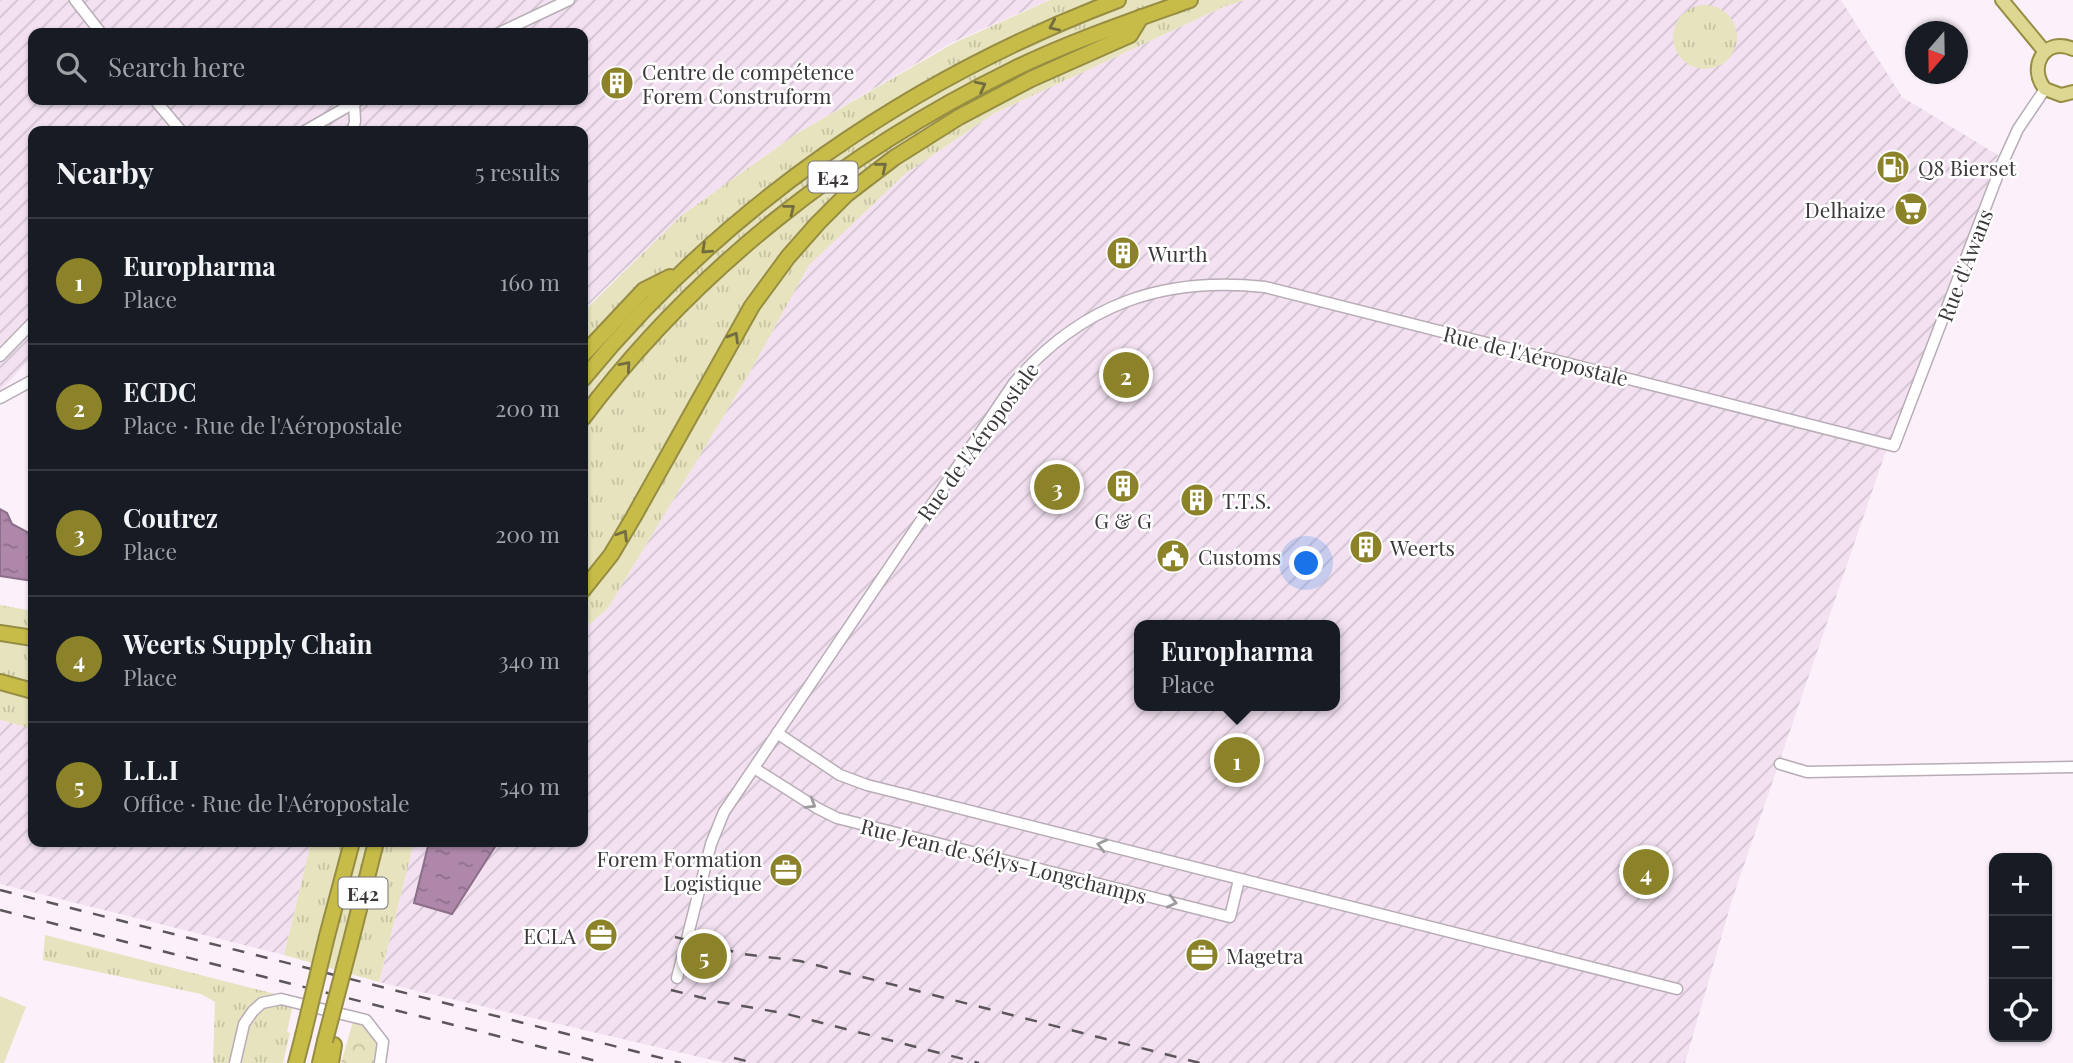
<!DOCTYPE html>
<html lang="en">
<head>
<meta charset="utf-8">
<style>
  :root { --surface:#171b24; --page:#242831; --text:#f1f3f6; --muted:#9ea1a6; --line:#363941; --accent:#8b822a }
  body { margin:0; font-family:"Playfair Display",serif; background:var(--page); color:var(--text) }
  .controls { position:absolute; right:21px; bottom:21px; display:grid; overflow:hidden; border-radius:14px; box-shadow:0 2px 5px #0004 }
  .controls button { width:63px; height:63px; display:grid; place-items:center; padding:0; border:0; border-bottom:2px solid var(--line); background:var(--surface); color:var(--text); font:35px sans-serif }
  .compass { position:absolute; left:1905px; top:21px; width:63px; height:63px; border-radius:50%; background:var(--surface); box-shadow:0 2px 5px #0004; rotate:200deg }
  .you { position:absolute; left:1307px; top:564px; width:24px; height:24px; margin:-18px; border:5px solid #fff; border-radius:50%; background:#1a73e8; box-shadow:0 0 0 10px #1a73e833 }
  .badge { display:grid; place-items:center; width:46px; height:46px; border-radius:50%; background:var(--accent); color:#fff; font-size:23px; font-weight:700 }
  .pin { position:absolute; translate:-50% -50%; border:4px solid #fff; box-shadow:0 2px 7px #0006 }
  .popup { position:absolute; left:1134px; top:620px; width:206px; height:91px; box-sizing:border-box; display:grid; place-content:center; border-radius:14px; background:var(--surface); filter:drop-shadow(0 2px 5px #0005); font-size:23px; white-space:nowrap; color:var(--muted) }
  .popup b { font-size:26px; color:var(--text) }
  .popup::after { content:''; position:absolute; left:50%; top:100%; margin-left:-14px; border:14px solid transparent; border-top-color:var(--surface) }
  .list { margin:0; padding:0; list-style:none }
  h2 { display:flex; justify-content:space-between; align-items:center; height:91px; margin:0; padding:0 28px; font-size:30px }
  h2 small { font-size:23px; font-weight:400; color:var(--muted) }
  .list li { display:grid; grid-template-columns:46px 1fr auto; gap:21px; align-items:center; box-sizing:border-box; height:126px; padding:0 28px; border-top:2px solid var(--line) }
  .list b { display:block; font-size:26px; white-space:nowrap }
  .list p { margin:0; font-size:23px; white-space:nowrap; color:var(--muted) }
  .list em { font-size:23px; font-style:normal; color:var(--muted) }
  .icon { flex:none; width:38px; height:38px; fill:none; stroke:currentColor; stroke-width:2; stroke-linecap:round; stroke-linejoin:round }
  .map { position:relative; flex:none; width:2073px; height:1063px; overflow:hidden }
  .search { position:absolute; background:var(--surface); box-shadow:0 2px 5px #0004; left:28px; top:28px; width:560px; height:77px; display:flex; align-items:center; gap:18px; box-sizing:border-box; padding:0 24px; border-radius:14px; color:var(--muted); font-size:26px }
  .panel { position:absolute; background:var(--surface); box-shadow:0 2px 5px #0004; left:28px; top:126px; width:560px; height:721px; border-radius:14px }
  .map>svg:first-child { display:block }
  .industrial { fill:url(#industrial-furrows); fill-rule:evenodd }
  .grass { fill:url(#grass-tufts) }
  .forest { fill:url(#forest-crowns) }
  .park { fill:#e6e3be }
  .water { fill:url(#water-ripples); stroke:#8c6f89; stroke-width:2 }
  .lines { fill:none; stroke-linecap:round; stroke-linejoin:round }
  .minor-casing { stroke:#b8acb6; stroke-width:13 }
  .major-casing { stroke:#968d43; stroke-width:16 }
  .highway-casing { stroke:#968d43; stroke-width:18 }
  .minor { stroke:#fff; stroke-width:10 }
  .major { stroke:#ddd791; stroke-width:12 }
  .highway { stroke:#c7bc48; stroke-width:14 }
  .rail { stroke:#5c565b; stroke-width:2.5; stroke-dasharray:12 12; stroke-linecap:butt }
  .highway-bridge-casing { stroke:#968d43; stroke-width:18; stroke-linecap:butt }
  .highway-bridge { stroke:#c7bc48; stroke-width:14 }
  .oneway { stroke:#736c40 }
  .oneway2 { stroke:#9d9b9d }
  .labels { text-anchor:middle; dominant-baseline:central; stroke-width:5; stroke-linejoin:round; paint-order:stroke }
  .shield { fill:#fff; stroke:#767376; stroke-width:2 }
  .shield-label { font-size:19px; font-weight:bold; fill:#3b373b }
  .poi-label { font-size:21px; fill:#3b373b; stroke:#fff; text-anchor:start }
  .street-label { font-size:21px; fill:#3b373b; stroke:#fff }
</style>
</head>
<body>
<div class="map">
<svg width="2073" height="1063" viewBox="0 0 2073 1063">
  <defs>
    <pattern id="industrial-furrows" width="10" height="10" patternUnits="userSpaceOnUse" patternTransform="scale(1.75)"><rect width="10" height="10" fill="#f3e1f1"/><path d="M-1 1l2-2M0 10L10 0M9 11l2-2" fill="none" stroke="#d1c2d0"/></pattern>
    <pattern id="grass-tufts" width="24" height="20" patternUnits="userSpaceOnUse" patternTransform="scale(1.75)"><rect width="24" height="20" fill="#e6e3be"/><path d="M3 7l-1-3M5 7V3M7 7l1-3M15 17l-1-3M17 17v-4M19 17l1-3" fill="none" stroke="#c6c3a4"/></pattern>
    <pattern id="forest-crowns" width="20" height="18" patternUnits="userSpaceOnUse" patternTransform="scale(1.75)"><rect width="20" height="18" fill="#e6e3be"/><path d="M2 6a3 3 0 1 1 6 0M12 15a3 3 0 1 1 6 0" fill="none" stroke="#c6c3a4"/></pattern>
    <pattern id="water-ripples" width="26" height="14" patternUnits="userSpaceOnUse" patternTransform="scale(1.75)"><rect width="26" height="14" fill="#ae87aa"/><path d="M2 4q2-2 4 0t4 0M15 11q2-2 4 0t4 0" fill="none" stroke="#8f6f8c"/></pattern>
  </defs>
  <rect width="100%" height="100%" fill="#fcf0fa"/>
  <g class="industrial">
    <path d="M0 0H1049L953 42 796 134 682 215 583 310V131H33V356L0 391ZM33 33H583V100H33Z"/>
    <path d="M1244 0H1841L1902 97 1998 155 1936 326 1887 448 1732 900 1685 1063H725L379 982 414 842H583V630L608 608 746 379 808 265 905 174 993 114 1221 8ZM1139 625H1335V706H1139Z"/>
    <polygon points="0,720 33,729 33,842 311,842 284,955 0,884"/>
  </g>
  <g class="grass">
    <polygon points="1050,0 1244,0 1221,8 993,114 905,174 809,265 746,379 608,608 583,630 583,312 682,215 796,134 954,43"/>
    <circle cx="1705" cy="37" r="32"/>
    <polygon points="0,605 33,611 33,729 0,720"/>
    <polygon points="311,842 414,842 379,982 284,955"/>
    <path d="M45 935 275 994C242 1004 241 1034 231 1063H213L215 1002 201 994 43 960Z"/>
    <path d="M279 1003 293 1004 287 1032 290 1033 283 1063H239C246 1032 244 1012 279 1003Z"/>
  </g>
  <path class="forest" d="M354 1018C373 1028 380 1041 377 1063H341Z"/>
  <polygon class="park" points="0,996 26,1007 4,1063 0,1063"/>
  <g class="water">
    <polygon points="0,509 7,513 12,524 33,535 33,581 0,576"/>
    <polygon points="429,842 498,842 452,914 414,903"/>
  </g>
  <g class="lines">
    <defs>
      <g id="minor">
        <polyline points="75,0 101,33"/>
        <polyline points="499,33 569,0"/>
        <polyline points="155,100 181,131"/>
        <polyline points="305,131 359,100"/>
        <polyline points="353,131 355,121 354,102"/>
        <polyline points="0,356 33,322"/>
        <polyline points="0,398 33,380"/>
        <polyline points="777,733 840,775 867,785 1677,989"/>
        <polyline points="1780,764 1807,772 2073,767"/>
        <polyline points="754,768 817,808 837,818 1230,917 1239,880"/>
        <path d="M677 978 711 844 724 812 1014 383C1082 304 1163 276 1265 287L1894 446 2002 164 2018 129 2045 89"/>
        <polyline points="235,1063 244,1024 253,1011 262,1003 281,999 366,1020 383,1042 380,1063"/>
      </g>
      <g id="major">
        <polyline points="2002,0 2045,52"/>
        <path d="M2073 49C2045 36 2027 67 2045 89L2061 95 2073 92"/>
      </g>
      <g id="highway">
        <polyline points="583,355 644,290 670,277"/>
        <path d="M583 379C724 207 909 79 1118 0"/>
        <path d="M583 418C695 269 845 152 1012 70 1069 42 1131 21 1190 0"/>
        <polyline points="583,590 611,555 633,518 752,306 788,257 818,223 847,194 894,158 959,117 1031,79 1130,35 1141,17"/>
        <polyline points="0,633 33,638"/>
        <polyline points="0,682 33,691"/>
        <polyline points="327,936 352,842"/>
        <polyline points="350,945 376,842"/>
        <polyline points="296,1063 303,1036"/>
        <polyline points="320,1063 325,1041"/>
        <polyline points="331,1063 334,1045"/>
      </g>
    </defs>
    <use href="#minor" class="minor-casing"/>
    <use href="#major" class="major-casing"/>
    <use href="#highway" class="highway-casing"/>
    <use href="#minor" class="minor"/>
    <use href="#major" class="major"/>
    <use href="#highway" class="highway"/>
    <g class="rail">
      <polyline points="0,890 681,1063"/>
      <polyline points="0,910 604,1063"/>
      <polyline points="675,937 743,954 800,961 1200,1063"/>
      <polyline points="671,990 719,1002 783,1013 979,1063"/>
      <polyline points="734,1058 754,1063"/>
    </g>
    <defs>
      <g id="highway-bridge">
        <polyline points="303,1036 327,936"/>
        <polyline points="325,1041 350,945"/>
      </g>
    </defs>
    <use href="#highway-bridge" class="highway-bridge-casing"/>
    <use href="#highway-bridge" class="highway-bridge"/>
  </g>
  <defs><path id="oneway-chevron" d="M-2-3.5L2.5 0L-2 3.5" fill="none" stroke-width="1.6" stroke-linecap="round" stroke-linejoin="round" transform="scale(1.75)"/></defs>
  <g class="oneway">
    <use href="#oneway-chevron" transform="translate(1054 26) rotate(156)"/>
    <use href="#oneway-chevron" transform="translate(981 86) rotate(-27)"/>
    <use href="#oneway-chevron" transform="translate(882 167) rotate(-39)"/>
    <use href="#oneway-chevron" transform="translate(790 209) rotate(-38)"/>
    <use href="#oneway-chevron" transform="translate(706 249) rotate(137)"/>
    <use href="#oneway-chevron" transform="translate(734 337) rotate(-59)"/>
    <use href="#oneway-chevron" transform="translate(626 366) rotate(-49)"/>
    <use href="#oneway-chevron" transform="translate(623 535) rotate(-58)"/>
  </g>
  <g class="oneway2">
    <use href="#oneway-chevron" transform="translate(811 804) rotate(31)"/>
    <use href="#oneway-chevron" transform="translate(1102 845) rotate(-166)"/>
    <use href="#oneway-chevron" transform="translate(1172 902) rotate(14)"/>
  </g>
  <defs>
    <symbol id="building-disc" viewBox="-11 -11 22 22"><circle r="9.5" fill="#8b822a" stroke="#fff"/><path d="M-4-6H4V6H1V3H-1V6H-4ZM-2.5-4.3h1.7v1.8h-1.7ZM.8-4.3h1.7v1.8H.8ZM-2.5-1h1.7V.8h-1.7ZM.8-1h1.7V.8H.8Z" fill="#fff"/></symbol>
    <symbol id="fuel-disc" viewBox="-11 -11 22 22"><circle r="9.5" fill="#8b822a" stroke="#fff"/><path d="M-5.5-6h7V0h2V4h1.3V-2.5L3-4.5l.8-.8L6-3V5H2.5V1h-1V6h-7ZM-4.2-4.7v3.2H.2V-4.7Z" fill="#fff"/></symbol>
    <symbol id="supermarket-disc" viewBox="-11 -11 22 22"><circle r="9.5" fill="#8b822a" stroke="#fff"/><path d="M-6-5.5h2.5l.6 2H6L4.5 2H-2.5L-4.4-4H-6ZM-1.5 3.2a1.3 1.3 0 1 0 .1 0ZM3 3.2a1.3 1.3 0 1 0 .1 0Z" fill="#fff"/></symbol>
    <symbol id="civic-disc" viewBox="-11 -11 22 22"><circle r="9.5" fill="#8b822a" stroke="#fff"/><path d="M-.6-6.5H3V-4.5H.6V-3L4-1V1h2V6H-6V1h2V-1L-.6-3ZM-1.2 2.5V6h2.4V2.5Z" fill="#fff"/></symbol>
    <symbol id="office-disc" viewBox="-11 -11 22 22"><circle r="9.5" fill="#8b822a" stroke="#fff"/><path d="M-6-3h4V-5.5h4V-3h4V5H-6ZM-1-4.5V-3h2v-1.5ZM-6 0V1H6V0Z" fill="#fff"/></symbol>
  </defs>
  <g fill-rule="evenodd">
    <use href="#building-disc" x="598" y="64" width="38" height="38"/>
    <use href="#fuel-disc" x="1874" y="148" width="38" height="38"/>
    <use href="#supermarket-disc" x="1892" y="190" width="38" height="38"/>
    <use href="#building-disc" x="1104" y="234" width="38" height="38"/>
    <use href="#building-disc" x="1104" y="467" width="38" height="38"/>
    <use href="#building-disc" x="1178" y="481" width="38" height="38"/>
    <use href="#building-disc" x="1347" y="528" width="38" height="38"/>
    <use href="#civic-disc" x="1154" y="537" width="38" height="38"/>
    <use href="#office-disc" x="767" y="851" width="38" height="38"/>
    <use href="#office-disc" x="582" y="916" width="38" height="38"/>
    <use href="#office-disc" x="1183" y="936" width="38" height="38"/>
  </g>
  <g class="labels">
    <g class="shield">
      <rect x="808.5" y="161.5" width="49" height="31" rx="5"/>
      <rect x="338.5" y="877.5" width="49" height="31" rx="5"/>
    </g>
    <g class="shield-label">
      <text x="833" y="177">E42</text>
      <text x="363" y="893">E42</text>
    </g>
    <g class="poi-label">
      <text x="642" y="71">Centre de compétence<tspan x="642" dy="24">Forem Construform</tspan></text>
      <text x="1918" y="167">Q8 Bierset</text>
      <text x="1886" y="209" text-anchor="end">Delhaize</text>
      <text x="1148" y="253">Wurth</text>
      <text x="1222" y="500">T.T.S.</text>
      <text x="1123" y="520" text-anchor="middle">G &amp; G</text>
      <text x="1390" y="547">Weerts</text>
      <text x="1198" y="556">Customs</text>
      <text x="762" y="858" text-anchor="end">Forem Formation<tspan x="762" dy="24">Logistique</tspan></text>
      <text x="576" y="935" text-anchor="end">ECLA</text>
      <text x="1226" y="955">Magetra</text>
    </g>
    <g class="street-label">
      <text transform="translate(1964 265) rotate(-69)">Rue d'Awans</text>
      <text transform="translate(1536 355) rotate(14)">Rue de l'Aéropostale</text>
      <text transform="translate(977 441) rotate(-54)">Rue de l'Aéropostale</text>
      <text transform="translate(1004 860) rotate(14)">Rue Jean de Sélys-Longchamps</text>
    </g>
  </g>
</svg>
<div class="controls">
<button>+</button>
<button>−</button>
<button><svg class="icon" aria-label="locate" viewBox="0 0 24 24"><circle cx="12" cy="12" r="6"/><path d="M12 2v4M12 18v4M2 12h4M18 12h4"/></svg></button>
</div>
<svg class="compass" viewBox="-18 -18 36 36"><path d="M0-13l5 13h-10z" fill="#e53935"/><path d="M0 13l5-13h-10z" fill="#9ea1a6"/></svg>
<div class="you"></div>
<div class="pin badge" style="left:1237px;top:760px">1</div>
<div class="popup"><b>Europharma</b>Place</div>
<div class="pin badge" style="left:1126px;top:375px">2</div>
<div class="pin badge" style="left:1057px;top:487px">3</div>
<div class="pin badge" style="left:1646px;top:872px">4</div>
<div class="pin badge" style="left:704px;top:956px">5</div>
<div class="search"><svg class="icon" aria-label="search" viewBox="0 0 24 24"><circle cx="10" cy="10" r="6"/><path d="M15 15l6 6"/></svg>Search here</div>
<section class="panel">
<h2>Nearby<small>5 results</small></h2>
<ul class="list">
<li><span class="badge">1</span><div><b>Europharma</b><p>Place</p></div><em>160 m</em></li>
<li><span class="badge">2</span><div><b>ECDC</b><p>Place · Rue de l'Aéropostale</p></div><em>200 m</em></li>
<li><span class="badge">3</span><div><b>Coutrez</b><p>Place</p></div><em>200 m</em></li>
<li><span class="badge">4</span><div><b>Weerts Supply Chain</b><p>Place</p></div><em>340 m</em></li>
<li><span class="badge">5</span><div><b>L.L.I</b><p>Office · Rue de l'Aéropostale</p></div><em>540 m</em></li>
</ul>
</section>
</div>
</body>
</html>
